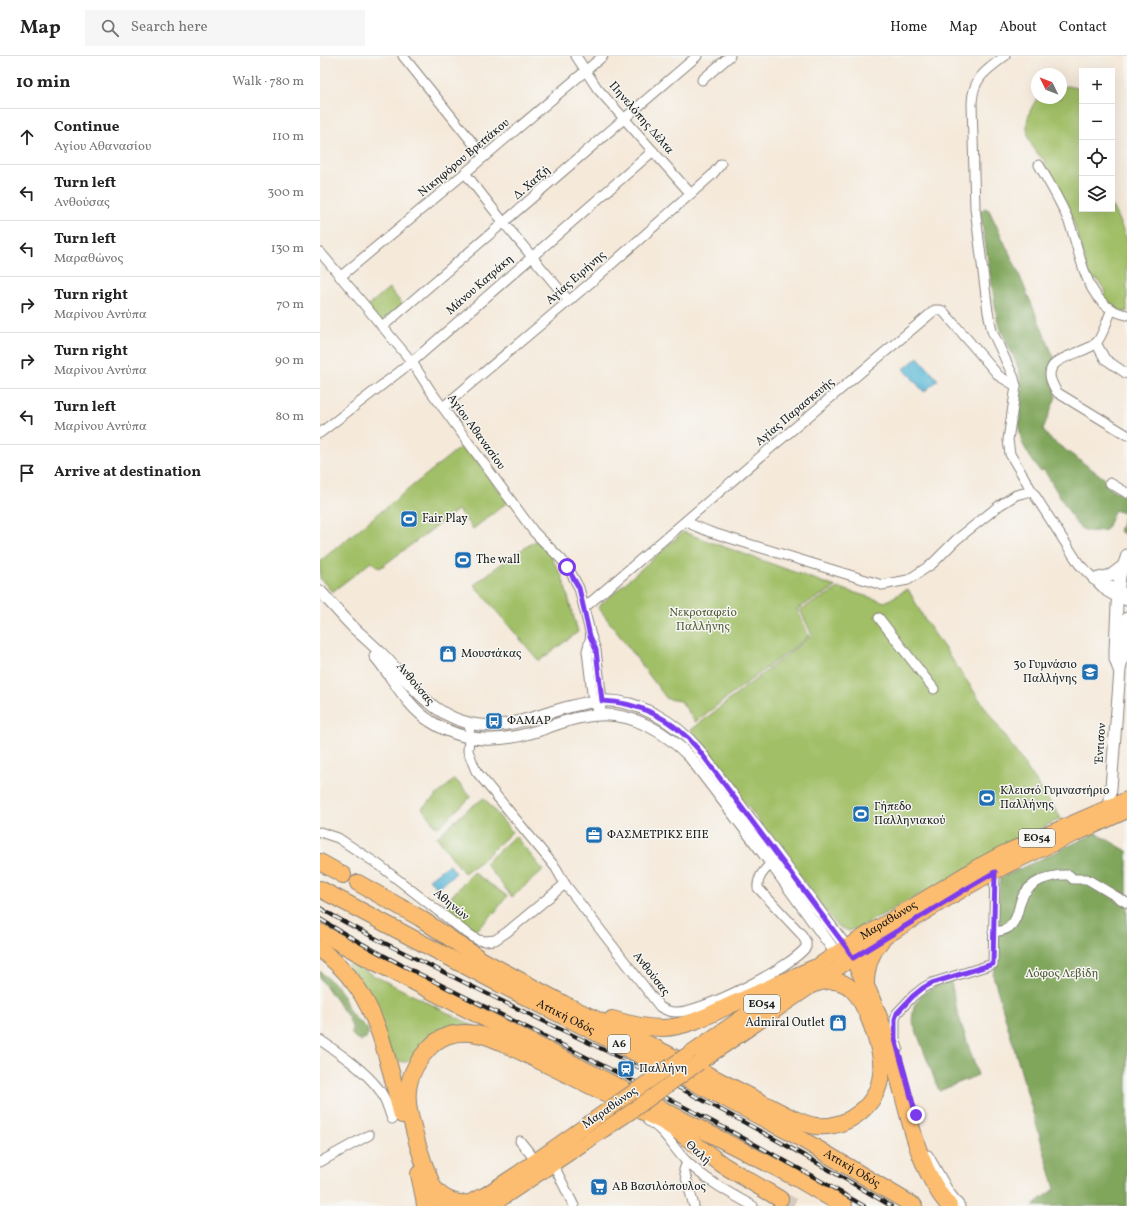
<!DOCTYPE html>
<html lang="en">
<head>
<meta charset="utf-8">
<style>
  :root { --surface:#fff; --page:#f6f6f6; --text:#222; --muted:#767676; --line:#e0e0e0 }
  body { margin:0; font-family:Vollkorn,serif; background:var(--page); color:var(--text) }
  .controls { position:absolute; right:12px; top:12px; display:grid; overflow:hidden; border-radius:0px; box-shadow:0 4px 16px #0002 }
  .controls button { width:36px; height:36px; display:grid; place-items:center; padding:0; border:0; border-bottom:1px solid var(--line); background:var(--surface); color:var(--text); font:20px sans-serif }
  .compass { position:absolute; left:711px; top:12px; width:36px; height:36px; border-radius:50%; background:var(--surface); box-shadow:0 4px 16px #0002; rotate:313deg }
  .stop { position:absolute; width:12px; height:12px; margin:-9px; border:3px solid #7c3aed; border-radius:50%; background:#fff }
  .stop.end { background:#7c3aed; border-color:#fff; box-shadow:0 1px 4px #0008 }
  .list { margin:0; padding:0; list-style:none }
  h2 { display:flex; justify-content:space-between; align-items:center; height:52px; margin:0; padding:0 16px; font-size:17px }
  h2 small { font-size:13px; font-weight:400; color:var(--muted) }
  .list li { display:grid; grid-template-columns:26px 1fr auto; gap:12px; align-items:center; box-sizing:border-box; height:56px; padding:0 16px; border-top:1px solid var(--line) }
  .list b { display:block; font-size:15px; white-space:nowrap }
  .list p { margin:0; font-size:13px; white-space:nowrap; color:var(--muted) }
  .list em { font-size:13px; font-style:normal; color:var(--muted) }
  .icon { flex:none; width:22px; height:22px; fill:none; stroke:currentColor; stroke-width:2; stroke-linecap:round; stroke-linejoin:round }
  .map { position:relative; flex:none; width:807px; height:1150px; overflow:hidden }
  header { display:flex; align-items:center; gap:24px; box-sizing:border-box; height:56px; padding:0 20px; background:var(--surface); border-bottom:1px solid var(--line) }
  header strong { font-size:19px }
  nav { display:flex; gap:22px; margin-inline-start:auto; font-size:14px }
  .search { width:280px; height:36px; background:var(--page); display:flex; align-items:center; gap:10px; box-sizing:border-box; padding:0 14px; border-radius:0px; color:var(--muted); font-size:15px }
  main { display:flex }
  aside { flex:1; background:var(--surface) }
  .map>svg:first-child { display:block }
  .green { fill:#a1bf66; stroke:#5e6e41 }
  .forest { fill:#80a65b; stroke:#4e613c }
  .water { fill:#57b6d6; stroke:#3a6979 }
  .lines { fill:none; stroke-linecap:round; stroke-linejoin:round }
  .motorway-tunnel { stroke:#d4cabe; stroke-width:16; stroke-dasharray:16 8; stroke-linecap:butt }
  .minor-casing { stroke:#88827b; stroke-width:11 }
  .tertiary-casing { stroke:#88827b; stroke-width:13 }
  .primary-casing { stroke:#88827b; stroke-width:16 }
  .motorway-casing { stroke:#88827b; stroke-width:18 }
  .minor { stroke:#fff; stroke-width:9 }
  .tertiary { stroke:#fff; stroke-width:11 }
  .primary { stroke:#fcbd6f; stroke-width:14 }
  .motorway { stroke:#fcbd6f; stroke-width:16 }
  .rail-casing { stroke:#1c1c1c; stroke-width:4 }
  .rail { stroke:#f6f6f2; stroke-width:2.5; stroke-dasharray:8; stroke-linecap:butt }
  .primary-bridge-casing { stroke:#88827b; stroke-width:16; stroke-linecap:butt }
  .primary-bridge { stroke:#fcbd6f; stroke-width:14 }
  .route { stroke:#7c3aed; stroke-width:5 }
  .labels { text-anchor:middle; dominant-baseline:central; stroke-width:3; stroke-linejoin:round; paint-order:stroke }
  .shield { fill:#f6f6f2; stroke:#5d5d5c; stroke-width:1 }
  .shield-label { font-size:11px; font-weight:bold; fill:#1c1c1c }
  .street-label { font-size:12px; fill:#1c1c1c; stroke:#f6f6f2 }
  .poi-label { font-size:12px; fill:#1c1c1c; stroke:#f6f6f2; text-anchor:start }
  .park-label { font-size:12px; fill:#515d3a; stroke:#f6f6f2 }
</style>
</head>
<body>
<header>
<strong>Map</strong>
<div class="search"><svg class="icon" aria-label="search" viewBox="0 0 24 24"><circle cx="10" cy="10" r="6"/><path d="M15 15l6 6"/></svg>Search here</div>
<nav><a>Home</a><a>Map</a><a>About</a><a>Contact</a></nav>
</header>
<main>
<aside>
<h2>10 min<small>Walk · 780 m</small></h2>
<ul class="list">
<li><svg class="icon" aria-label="ahead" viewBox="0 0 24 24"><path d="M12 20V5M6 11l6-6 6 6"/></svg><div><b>Continue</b><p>Αγίου Αθανασίου</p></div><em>110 m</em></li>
<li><svg class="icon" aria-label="left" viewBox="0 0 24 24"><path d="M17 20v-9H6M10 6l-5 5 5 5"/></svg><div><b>Turn left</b><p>Ανθούσας</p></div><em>300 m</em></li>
<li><svg class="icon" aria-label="left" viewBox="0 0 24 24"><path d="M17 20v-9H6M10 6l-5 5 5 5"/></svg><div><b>Turn left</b><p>Μαραθώνος</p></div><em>130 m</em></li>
<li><svg class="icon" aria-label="right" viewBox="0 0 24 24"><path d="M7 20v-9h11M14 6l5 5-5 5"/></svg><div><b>Turn right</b><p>Μαρίνου Αντύπα</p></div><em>70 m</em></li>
<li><svg class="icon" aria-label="right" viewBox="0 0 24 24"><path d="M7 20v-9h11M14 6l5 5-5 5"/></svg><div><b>Turn right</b><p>Μαρίνου Αντύπα</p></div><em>90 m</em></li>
<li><svg class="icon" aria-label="left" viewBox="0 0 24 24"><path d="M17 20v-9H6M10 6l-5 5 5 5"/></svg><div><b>Turn left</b><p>Μαρίνου Αντύπα</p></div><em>80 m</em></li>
<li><svg class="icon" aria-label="arrive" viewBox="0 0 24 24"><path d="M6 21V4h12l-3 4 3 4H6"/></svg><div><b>Arrive at destination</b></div></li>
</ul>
</aside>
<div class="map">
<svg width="807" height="1150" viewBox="0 0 807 1150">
  <rect width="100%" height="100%" fill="#f6f6f2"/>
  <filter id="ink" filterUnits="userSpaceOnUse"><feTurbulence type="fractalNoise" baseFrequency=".025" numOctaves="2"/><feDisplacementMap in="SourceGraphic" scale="8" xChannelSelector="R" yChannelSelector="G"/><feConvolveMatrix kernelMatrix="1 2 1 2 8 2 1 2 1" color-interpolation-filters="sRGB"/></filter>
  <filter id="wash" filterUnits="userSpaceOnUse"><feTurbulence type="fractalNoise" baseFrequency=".012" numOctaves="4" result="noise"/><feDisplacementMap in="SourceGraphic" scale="16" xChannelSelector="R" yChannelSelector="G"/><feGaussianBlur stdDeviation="0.9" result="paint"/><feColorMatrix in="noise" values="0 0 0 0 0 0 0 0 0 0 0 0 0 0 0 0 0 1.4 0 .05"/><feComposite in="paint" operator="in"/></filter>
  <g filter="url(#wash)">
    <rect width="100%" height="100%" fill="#f5e9da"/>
    <g class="green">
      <path d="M747 30 762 33V153H792V149L807 183V256H801L782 241 786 236 777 223 771 225 752 161 738 131 737 126 723 107 725 105C704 87 701 63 718 42H741V31Z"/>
      <polygon points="69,232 83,249 59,271 44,253"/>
      <polygon points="144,388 188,446 153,473 138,454 60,512 51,506 12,536 0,522 0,505"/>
      <polygon points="363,476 516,531 477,553 489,580 375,666 361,645 347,643 278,551"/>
      <polygon points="217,484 231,501 242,520 258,576 219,605 154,529 190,501"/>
      <polygon points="519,532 565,546 588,533 605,564 741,762 538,872 529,875 517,870 371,674 492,579 480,554"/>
      <polygon points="135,723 151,741 117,772 102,752"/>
      <polygon points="164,742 192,776 161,805 144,817 117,781 147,754"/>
      <polygon points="195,780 223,814 192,841 165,807"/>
      <polygon points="153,816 187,840 175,856 155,876 123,850"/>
      <path d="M29 907 156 971 90 1005C83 1007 80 1006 74 1001L27 910Z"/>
    </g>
    <g class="forest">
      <path d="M665 152 669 154 696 211 735 304 729 309 736 341 723 373 729 382 784 422 787 430 807 442V477L804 478 799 475 805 458 795 454 786 474C774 475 766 478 757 469L724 414 720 415 712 404 702 387 699 372 702 332 699 313 678 267 660 155Z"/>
      <polygon points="776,777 807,795 807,1150 712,1150 735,1133 673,919 676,908 680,822"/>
      <path d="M0 915C7 922 17 929 22 937 26 945 27 953 33 960 39 967 46 968 49 977L46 982 41 985 36 983 32 978V971L28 961 0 922Z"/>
      <polygon points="631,926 637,955 658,1019 619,1035 592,964 594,950 601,939 613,931"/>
    </g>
    <g class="water">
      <polygon points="598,301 618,324 604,336 584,313"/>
      <polygon points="129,808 136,817 117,832 109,823"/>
    </g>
  </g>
  <g filter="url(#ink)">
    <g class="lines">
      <polyline class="motorway-tunnel" points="460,1143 473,1150"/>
      <defs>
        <g id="minor">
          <polyline points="83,0 164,101"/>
          <polyline points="256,0 277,32 371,138"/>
          <path d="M685 0C667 14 653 21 652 47L655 152 668 256 672 275 694 322 696 330 688 384 690 398 712 435 759 508 787 536 794 540 807 545"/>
          <polyline points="382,24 410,0"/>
          <path d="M719 109C730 128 741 146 749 166 762 199 764 251 807 259"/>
          <polyline points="145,117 184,167 249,245"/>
          <polyline points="0,196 92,306 110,334 214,476 242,504 251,517 259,532 271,580 276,594 282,645 279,659"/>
          <polyline points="20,221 145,117 283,0"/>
          <path d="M792 253C788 262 782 282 776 287 764 299 723 300 731 324 733 329 735 334 738 337L807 379"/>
          <polyline points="62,271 377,0"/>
          <polyline points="776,287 785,303 807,318"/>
          <polyline points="123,351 276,222 392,119 401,108"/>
          <polyline points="0,377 92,306 333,95"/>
          <polyline points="790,427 807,437"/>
          <polyline points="366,465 373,469 390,476 562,529 588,524 612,508 636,484 680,449 696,439 712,435"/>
          <polyline points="779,524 805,537"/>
          <polyline points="264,552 453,390 615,254 620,254 623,255 679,320 696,330"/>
          <polyline points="559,562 614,633"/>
          <polyline points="271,580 267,595 273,645 276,652"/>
          <path d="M150 667 148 695 156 715 236 812 245 828 340 951C345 954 349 956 355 956 379 958 472 911 486 891V886L482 879 438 832C437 821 444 815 451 807"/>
          <polyline points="0,776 18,782 59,809 144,875 158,884 165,885 175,884 187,876 245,828"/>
          <path d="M673 876C678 875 684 875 688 872 697 866 698 853 701 844 708 825 731 818 749 819L753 823H767L807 847"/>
          <path d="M0 984C20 998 43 1013 58 1032 66 1041 68 1053 72 1063"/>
          <polyline points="578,992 575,983 575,963 577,957 593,940 603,932 612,927 673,908 675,816"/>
          <path d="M328 1065C345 1074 353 1092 366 1105 386 1124 409 1137 433 1150"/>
          <polyline points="200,1085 216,1105"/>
          <polyline points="608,1099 629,1136 640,1150"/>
          <polyline points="0,1106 49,1079"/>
          <polyline points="367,1106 364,1114 374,1150"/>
          <polyline points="233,1108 254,1150"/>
        </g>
        <g id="tertiary">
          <polyline points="774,523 791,519 803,510"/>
          <path d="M0 535C12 548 23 561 35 573 44 581 53 589 62 598 87 623 108 656 145 666 174 675 203 665 231 656 247 651 264 646 281 645 318 643 355 666 378 693L530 896"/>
          <path d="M55 600C73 621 86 650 110 665 145 688 181 687 220 674 239 667 259 660 279 659 314 657 347 677 370 701L451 807 521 904"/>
          <polyline points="799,614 795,603 795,594 797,549 800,520 807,499"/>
          <polyline points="789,758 800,614 803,599 807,562"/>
        </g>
        <g id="primary">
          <path id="s1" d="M368 998 516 897 658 810 683 797 807 743"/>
          <path d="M379 1007C476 941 572 872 675 816 718 793 763 776 807 755"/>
          <polyline points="152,1147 198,1117 290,1052"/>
          <polyline points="171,1150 312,1055"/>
        </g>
        <g id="motorway">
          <polyline points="0,806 23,819"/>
          <path d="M38 827 100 862 162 904 244 948 330 989 470 1061C479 1065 487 1069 496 1070 528 1073 558 1049 561 1018 563 1001 557 986 552 970 542 943 530 915 494 928"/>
          <path id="s2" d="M0 833 168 922 391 1035 473 1078 594 1150"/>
          <polyline points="0,876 49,903 478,1123 524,1150"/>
          <path d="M0 893C11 902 22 911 31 923 62 962 69 1013 82 1059"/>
          <path d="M533 902C550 937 565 972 575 1009 589 1057 596 1111 629 1150"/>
          <path d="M546 928C546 912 550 898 561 885"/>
          <path d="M292 963C308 968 326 972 343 972 368 971 393 957 415 947 441 936 467 924 494 912"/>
          <polyline points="99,1118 104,1142 105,1150"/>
          <path d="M114 1132C122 1142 136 1149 149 1147 153 1146 157 1143 161 1141"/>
          <path d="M122 1150C108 1122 99 1097 92 1067 89 1057 87 1045 88 1034 90 1016 100 1001 112 989 132 971 159 976 181 986L340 1064 355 1073 403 1109 460 1143"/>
        </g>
      </defs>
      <use href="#minor" class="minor-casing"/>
      <use href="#tertiary" class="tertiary-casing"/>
      <use href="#primary" class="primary-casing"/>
      <use href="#motorway" class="motorway-casing"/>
      <use href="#minor" class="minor"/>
      <use href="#tertiary" class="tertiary"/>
      <use href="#primary" class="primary"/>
      <use href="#motorway" class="motorway"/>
      <defs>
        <g id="rail">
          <path d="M0 852C35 873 72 891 109 909 167 938 225 966 284 994 382 1042 477 1094 571 1150"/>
          <path d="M0 863C65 903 134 935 202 969 318 1027 433 1084 544 1150"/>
        </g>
      </defs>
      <use href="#rail" class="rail-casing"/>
      <use href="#rail" class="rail"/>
      <defs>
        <g id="primary-bridge">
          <polyline points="290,1052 368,998"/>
          <polyline points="312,1055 379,1007"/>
        </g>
      </defs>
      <use href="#primary-bridge" class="primary-bridge-casing"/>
      <use href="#primary-bridge" class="primary-bridge"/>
    </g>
  </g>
  <g class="lines" filter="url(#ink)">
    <path class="route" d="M247 511 259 532 270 580 276 594 282 645C320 646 354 664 378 693L526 891 533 902 641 836 675 816 673 908 612 927 603 932 593 940 577 957 575 963V983L596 1059"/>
  </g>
  <defs>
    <symbol id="stadium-square" viewBox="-11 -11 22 22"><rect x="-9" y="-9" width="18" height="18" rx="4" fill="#1f6fb2" stroke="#f6f6f2"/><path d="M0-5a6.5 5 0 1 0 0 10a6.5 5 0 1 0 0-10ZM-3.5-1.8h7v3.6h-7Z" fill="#fff"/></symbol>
    <symbol id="shop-square" viewBox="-11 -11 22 22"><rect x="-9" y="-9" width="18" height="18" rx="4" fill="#1f6fb2" stroke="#f6f6f2"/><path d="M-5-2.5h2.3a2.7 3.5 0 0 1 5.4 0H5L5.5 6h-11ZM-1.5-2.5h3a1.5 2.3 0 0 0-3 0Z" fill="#fff"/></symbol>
    <symbol id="school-square" viewBox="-11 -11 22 22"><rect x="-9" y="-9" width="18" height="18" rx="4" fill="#1f6fb2" stroke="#f6f6f2"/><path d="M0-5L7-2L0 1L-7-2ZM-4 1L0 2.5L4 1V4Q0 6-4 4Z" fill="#fff"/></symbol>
    <symbol id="bus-square" viewBox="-11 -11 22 22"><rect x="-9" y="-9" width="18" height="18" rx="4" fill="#1f6fb2" stroke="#f6f6f2"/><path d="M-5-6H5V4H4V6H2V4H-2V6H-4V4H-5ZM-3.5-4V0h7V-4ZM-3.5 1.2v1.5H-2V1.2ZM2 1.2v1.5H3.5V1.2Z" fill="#fff"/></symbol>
    <symbol id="office-square" viewBox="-11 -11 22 22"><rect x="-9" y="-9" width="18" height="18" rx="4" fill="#1f6fb2" stroke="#f6f6f2"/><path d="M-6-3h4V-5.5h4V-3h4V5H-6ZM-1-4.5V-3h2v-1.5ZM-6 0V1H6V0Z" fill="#fff"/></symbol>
    <symbol id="station-square" viewBox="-11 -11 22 22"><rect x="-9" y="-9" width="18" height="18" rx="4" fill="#1f6fb2" stroke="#f6f6f2"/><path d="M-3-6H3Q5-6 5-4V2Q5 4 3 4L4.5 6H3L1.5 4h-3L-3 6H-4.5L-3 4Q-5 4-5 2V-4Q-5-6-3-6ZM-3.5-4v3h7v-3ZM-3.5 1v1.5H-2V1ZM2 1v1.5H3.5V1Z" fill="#fff"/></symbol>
    <symbol id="supermarket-square" viewBox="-11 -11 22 22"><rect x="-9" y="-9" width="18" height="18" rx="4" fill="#1f6fb2" stroke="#f6f6f2"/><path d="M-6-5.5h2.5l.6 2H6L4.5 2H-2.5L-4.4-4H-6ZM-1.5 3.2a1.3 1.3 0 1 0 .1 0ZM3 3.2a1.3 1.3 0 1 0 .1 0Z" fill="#fff"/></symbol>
  </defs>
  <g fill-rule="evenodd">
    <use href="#stadium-square" x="79" y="453" width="20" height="20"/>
    <use href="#stadium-square" x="133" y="494" width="20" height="20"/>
    <use href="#shop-square" x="118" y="588" width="20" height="20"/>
    <use href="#school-square" x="760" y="606" width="20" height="20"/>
    <use href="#bus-square" x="164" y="655" width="20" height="20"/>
    <use href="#stadium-square" x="657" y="732" width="20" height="20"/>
    <use href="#stadium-square" x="531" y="748" width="20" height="20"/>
    <use href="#office-square" x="264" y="769" width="20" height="20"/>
    <use href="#shop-square" x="508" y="957" width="20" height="20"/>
    <use href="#station-square" x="296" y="1003" width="20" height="20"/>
    <use href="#supermarket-square" x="269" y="1121" width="20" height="20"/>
  </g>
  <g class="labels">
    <g class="shield">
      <rect x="699" y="773" width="36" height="18" rx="3"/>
      <rect x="424" y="939" width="36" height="18" rx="3"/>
      <rect x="288" y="979" width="22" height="18" rx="3"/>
    </g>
    <g class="shield-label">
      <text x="717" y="782">ΕΟ54</text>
      <text x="442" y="948">ΕΟ54</text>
      <text x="299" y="988">Α6</text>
    </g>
    <g class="street-label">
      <text transform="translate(321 62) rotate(49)">Πηνελόπης Δέλτα</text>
      <text transform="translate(144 102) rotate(-40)">Νικηφόρου Βρεττάκου</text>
      <text transform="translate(212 127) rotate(-41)">Δ. Χατζή</text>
      <text transform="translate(256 222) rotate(-41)">Αγίας Ειρήνης</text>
      <text transform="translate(160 229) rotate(-41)">Μάνου Κατράκη</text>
      <text transform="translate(475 356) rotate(-40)">Αγίας Παρασκευής</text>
      <text transform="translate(156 376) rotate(54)">Αγίου Αθανασίου</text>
      <text transform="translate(95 628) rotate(50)">Ανθούσας</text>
      <text transform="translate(781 687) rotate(-86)">Έντισον</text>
      <text transform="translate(131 849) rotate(39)">Αθηνών</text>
      <text stroke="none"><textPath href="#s1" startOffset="241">Μαραθώνος</textPath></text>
      <text transform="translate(331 918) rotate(52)">Ανθούσας</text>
      <text stroke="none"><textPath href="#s2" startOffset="277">Αττική Οδός</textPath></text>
      <text transform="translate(290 1052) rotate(-35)">Μαραθώνος</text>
      <text transform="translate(378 1097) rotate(43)">Θαλή</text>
      <text stroke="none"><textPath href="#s2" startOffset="601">Αττική Οδός</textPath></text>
    </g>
    <g class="poi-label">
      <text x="102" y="463">Fair Play</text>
      <text x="156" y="504">The wall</text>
      <text x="141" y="598">Μουστάκας</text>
      <text x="757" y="609" text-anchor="end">3ο Γυμνάσιο<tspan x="757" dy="14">Παλλήνης</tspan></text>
      <text x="187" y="665">ΦΑΜΑΡ</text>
      <text x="680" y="735">Κλειστό Γυμναστήριο<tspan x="680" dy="14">Παλλήνης</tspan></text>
      <text x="554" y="751">Γήπεδο<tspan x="554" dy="14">Παλληνιακού</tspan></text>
      <text x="287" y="779">ΦΑΣΜΕΤΡΙΚΣ ΕΠΕ</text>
      <text x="505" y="967" text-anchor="end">Admiral Outlet</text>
      <text x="319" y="1013">Παλλήνη</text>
      <text x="292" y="1131">ΑΒ Βασιλόπουλος</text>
    </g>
    <g class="park-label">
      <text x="383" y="557">Νεκροταφείο<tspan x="383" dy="14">Παλλήνης</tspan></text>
      <text x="742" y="918">Λόφος Λεβίδη</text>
    </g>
  </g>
</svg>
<div class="controls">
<button>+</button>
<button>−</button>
<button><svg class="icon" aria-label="locate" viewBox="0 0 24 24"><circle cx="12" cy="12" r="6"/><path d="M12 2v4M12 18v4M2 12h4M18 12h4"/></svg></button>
<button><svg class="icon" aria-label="layers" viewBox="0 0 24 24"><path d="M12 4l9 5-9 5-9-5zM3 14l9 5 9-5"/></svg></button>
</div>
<svg class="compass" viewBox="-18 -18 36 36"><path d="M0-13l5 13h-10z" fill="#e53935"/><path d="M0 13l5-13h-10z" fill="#767676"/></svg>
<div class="stop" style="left:247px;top:511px"></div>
<div class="stop end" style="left:596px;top:1059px"></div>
</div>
</main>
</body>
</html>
